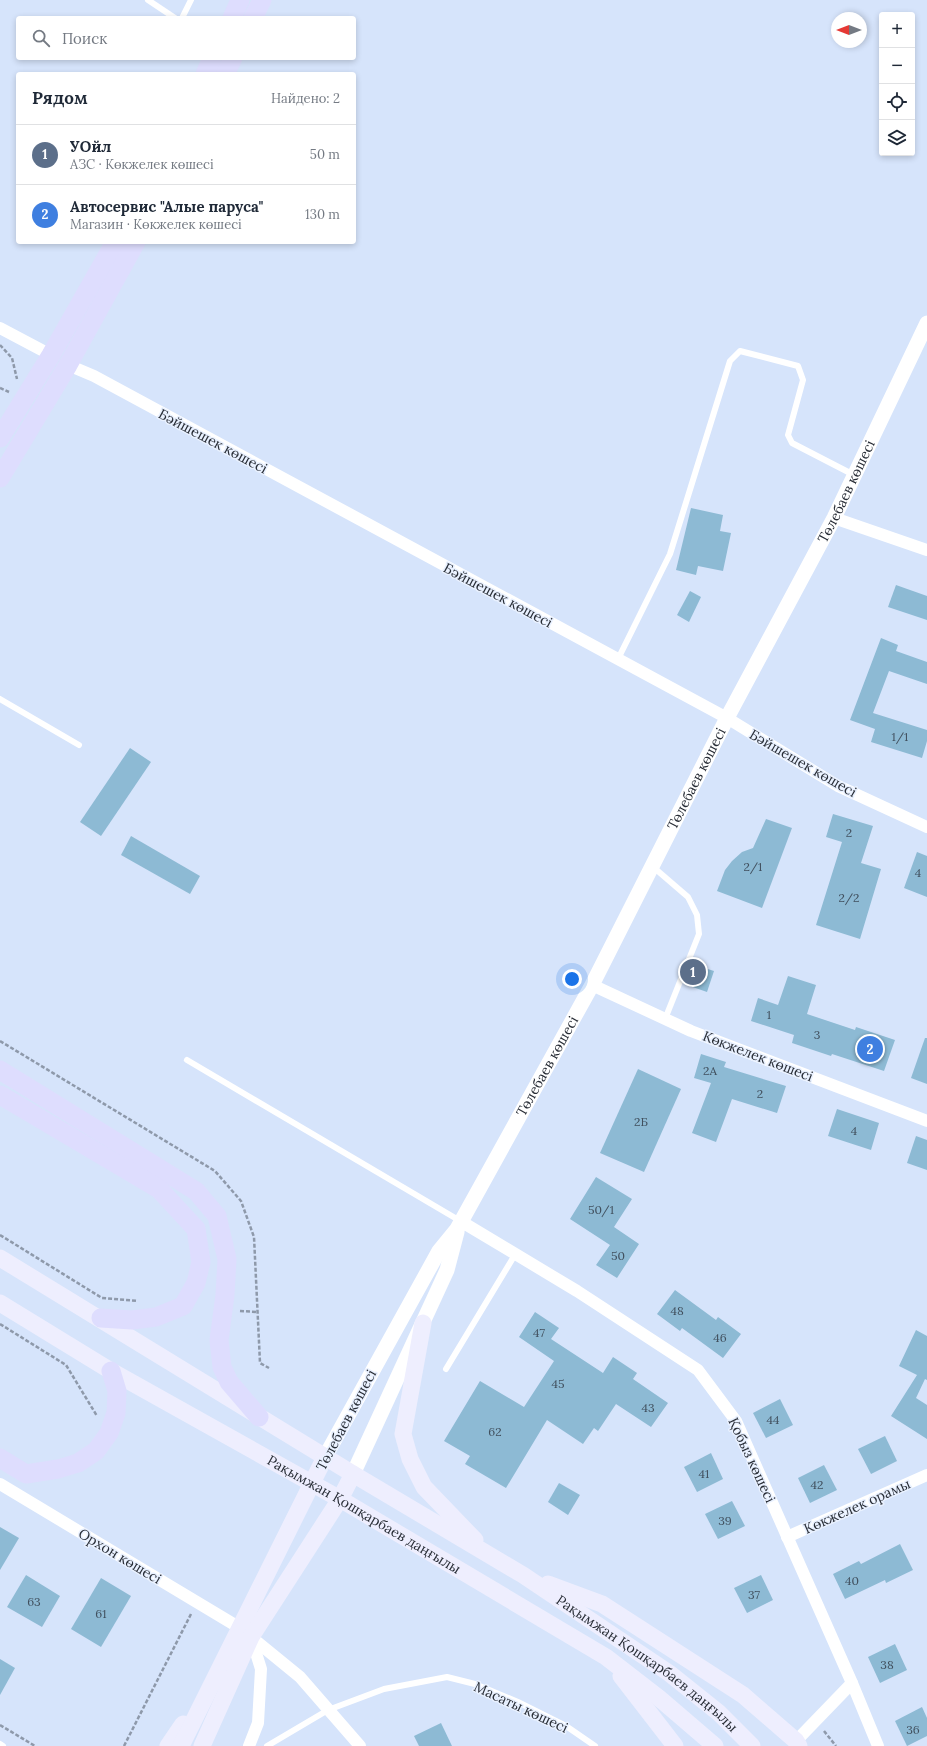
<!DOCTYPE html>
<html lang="ru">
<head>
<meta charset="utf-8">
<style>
  :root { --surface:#fff; --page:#f6f6f7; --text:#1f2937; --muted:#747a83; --line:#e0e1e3; --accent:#1a73e8 }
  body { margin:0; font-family:Lora,serif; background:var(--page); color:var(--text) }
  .controls { position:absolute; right:12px; top:12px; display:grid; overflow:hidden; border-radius:4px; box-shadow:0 2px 6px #0003 }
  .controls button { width:36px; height:36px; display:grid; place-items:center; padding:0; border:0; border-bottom:1px solid var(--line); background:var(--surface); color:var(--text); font:20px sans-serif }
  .compass { position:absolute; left:831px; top:12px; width:36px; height:36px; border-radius:50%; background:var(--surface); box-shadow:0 2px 6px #0003; rotate:270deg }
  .you { position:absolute; left:572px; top:979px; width:14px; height:14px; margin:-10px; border:3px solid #fff; border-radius:50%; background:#1a73e8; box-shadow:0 0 0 6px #1a73e833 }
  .badge { display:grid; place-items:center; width:26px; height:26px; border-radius:50%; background:var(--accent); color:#fff; font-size:13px; font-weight:700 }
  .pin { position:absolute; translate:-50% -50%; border:2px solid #fff; box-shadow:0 1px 4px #0006 }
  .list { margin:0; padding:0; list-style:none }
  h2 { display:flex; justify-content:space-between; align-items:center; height:52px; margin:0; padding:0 16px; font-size:17px }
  h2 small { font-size:13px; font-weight:400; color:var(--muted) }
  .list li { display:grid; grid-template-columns:26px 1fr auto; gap:12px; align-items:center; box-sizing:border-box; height:60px; padding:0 16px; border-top:1px solid var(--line) }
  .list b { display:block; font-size:15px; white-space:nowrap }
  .list p { margin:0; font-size:13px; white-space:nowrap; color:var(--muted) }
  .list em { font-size:13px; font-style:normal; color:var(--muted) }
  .icon { flex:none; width:22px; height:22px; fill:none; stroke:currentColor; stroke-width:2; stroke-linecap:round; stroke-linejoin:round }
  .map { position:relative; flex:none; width:927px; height:1746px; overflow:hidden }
  .search { position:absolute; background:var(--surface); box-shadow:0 2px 6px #0003; left:16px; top:16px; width:340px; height:44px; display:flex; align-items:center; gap:10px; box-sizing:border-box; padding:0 14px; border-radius:4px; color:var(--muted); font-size:15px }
  .panel { position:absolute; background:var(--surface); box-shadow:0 2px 6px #0003; left:16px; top:72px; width:340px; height:172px; border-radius:4px }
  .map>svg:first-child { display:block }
  .building { fill:#8dbad4 }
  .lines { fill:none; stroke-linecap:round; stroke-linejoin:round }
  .path { stroke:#8e99aa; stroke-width:2.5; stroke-dasharray:4 2; stroke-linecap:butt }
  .service { stroke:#fff; stroke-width:6 }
  .minor { stroke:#fff; stroke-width:12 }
  .tertiary { stroke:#fff; stroke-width:15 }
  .secondary { stroke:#eeeefe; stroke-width:17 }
  .primary { stroke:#deddfe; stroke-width:19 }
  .labels { text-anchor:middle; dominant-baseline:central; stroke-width:3; stroke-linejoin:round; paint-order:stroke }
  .number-label { font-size:12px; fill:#41505e }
  .street-label { font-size:14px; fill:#282d36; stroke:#e9f1ff }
</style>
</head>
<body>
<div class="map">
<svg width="927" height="1746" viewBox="0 0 927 1746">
  <rect width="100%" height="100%" fill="#d6e4fb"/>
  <g class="building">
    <polygon points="691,508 723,515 720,531 731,533 723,571 698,566 696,575 676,570"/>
    <polygon points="896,585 927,596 927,620 888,607"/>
    <polygon points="690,591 701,597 689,622 677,615"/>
    <polygon points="881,638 898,645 896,651 927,662 927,684 889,671 873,713 927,730 927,741 922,758 871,742 875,729 850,720"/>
    <polygon points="130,748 151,762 101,836 80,822"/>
    <polygon points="833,814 873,826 861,863 881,869 860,939 816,925 842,842 826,837"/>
    <polygon points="766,819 792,828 762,908 717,891 725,870 732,861 742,852 753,848"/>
    <polygon points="131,836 200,876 190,894 121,855"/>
    <polygon points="917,852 927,856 927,897 904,888"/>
    <polygon points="692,964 714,971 707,992 684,984"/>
    <polygon points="788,976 816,985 807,1014 855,1030 856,1027 895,1040 884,1071 832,1054 831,1056 792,1043 794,1035 751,1021 758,998 778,1005"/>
    <polygon points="925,1038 927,1038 927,1084 911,1078"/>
    <polygon points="701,1054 726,1062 724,1067 786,1086 777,1113 732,1099 716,1142 692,1133 711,1083 694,1078"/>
    <polygon points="638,1069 681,1089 644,1172 600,1153"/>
    <polygon points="837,1109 879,1123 871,1150 828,1136"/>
    <polygon points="916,1136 927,1140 927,1170 907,1163"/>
    <polygon points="596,1177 632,1199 614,1227 639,1244 617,1278 596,1265 610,1245 570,1219"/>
    <polygon points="675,1290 716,1320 718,1317 741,1334 723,1358 682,1328 680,1331 657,1314"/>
    <polygon points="535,1312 559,1328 551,1339 603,1373 613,1357 637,1373 633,1379 668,1403 651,1427 616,1404 598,1431 594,1428 583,1444 547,1420 506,1488 465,1464 470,1456 444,1441 480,1381 524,1407 554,1361 519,1337"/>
    <polygon points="916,1330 927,1336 927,1380 925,1379 916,1398 927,1405 927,1439 891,1416 917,1375 899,1366"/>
    <polygon points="780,1399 793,1425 766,1438 753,1413"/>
    <polygon points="885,1436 897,1461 871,1474 858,1449"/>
    <polygon points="711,1453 723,1479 697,1492 684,1467"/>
    <polygon points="824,1465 837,1490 810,1503 798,1478"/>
    <polygon points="559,1483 580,1495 568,1515 548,1502"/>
    <polygon points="732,1501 745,1526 718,1539 705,1514"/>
    <polygon points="0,1527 19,1538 0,1570"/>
    <polygon points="900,1544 913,1570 886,1583 885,1580 845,1599 833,1574 859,1561 861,1564"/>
    <polygon points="26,1575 60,1596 42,1627 7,1607"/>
    <polygon points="761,1575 773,1600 747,1613 734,1588"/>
    <polygon points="101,1578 131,1596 101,1647 71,1629"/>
    <polygon points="895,1644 907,1670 880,1683 868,1657"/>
    <polygon points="0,1659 15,1668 0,1695"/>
    <polygon points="922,1707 927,1718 927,1736 907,1746 895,1721"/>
    <polygon points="441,1723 452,1746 419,1746 414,1736"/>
  </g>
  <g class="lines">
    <g class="path">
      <polyline points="0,345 12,358 17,379"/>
      <polyline points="0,388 9,392"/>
      <polyline points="0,1041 215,1171 241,1201 254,1237 260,1363 269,1368"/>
      <polyline points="0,1235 102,1298 138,1301"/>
      <polyline points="240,1311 257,1312"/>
      <polyline points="0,1324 66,1365 97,1416"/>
      <polyline points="0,1725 35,1746"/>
      <polyline points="824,1731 836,1746"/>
      <polyline points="124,1746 191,1614"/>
    </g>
    <g class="service">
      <polyline points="148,0 175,18"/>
      <polyline points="182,18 191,0"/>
      <polyline points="618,659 670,554 730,361 740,351 798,366 803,380 788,435 792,443 854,475"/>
      <polyline points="0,699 79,745"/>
      <polyline points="652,866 688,897 697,915 699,934 665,1019"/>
      <polyline points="187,1060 462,1222"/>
      <polyline points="446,1369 516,1253"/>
      <polyline points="0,1744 3,1746"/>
      <polyline points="267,1746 328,1710 384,1689 447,1677 475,1684 518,1702 566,1726 595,1746"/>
    </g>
    <g class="minor">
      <polyline points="0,328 51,355"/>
      <polyline points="68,365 94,376 727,718 838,786 927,827"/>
      <polyline points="834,518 927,550"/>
      <polyline points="592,985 691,1031 927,1121"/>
      <polyline points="462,1222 577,1291 698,1370 736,1421 852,1683 878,1746"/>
      <polyline points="0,1484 240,1628"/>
      <polyline points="787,1537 927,1475"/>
      <polyline points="251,1637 300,1677 360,1746"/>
      <polyline points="796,1741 852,1683"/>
      <polyline points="249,1746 258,1723 261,1669 251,1637"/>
    </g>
    <g class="tertiary">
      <path id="s1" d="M325 1457 439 1251 457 1229 592 985 727 718 834 518 927 323"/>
      <polyline points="353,1474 447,1270 457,1232"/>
    </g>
    <g class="secondary">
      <path id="s2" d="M0 1258 353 1474 523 1575 669 1673 719 1713 752 1746"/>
      <path id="s3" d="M0 1303 111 1371 340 1499 606 1657 659 1698 715 1746"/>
      <polyline points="423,1323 403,1434 410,1459 424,1487 475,1540"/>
      <polyline points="548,1584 602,1604 743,1695 796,1741 799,1746"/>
      <polyline points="621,1676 675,1746"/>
      <polyline points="168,1746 183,1724"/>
      <polyline points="181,1746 325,1457"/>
      <polyline points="202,1746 251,1637 340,1499 353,1474"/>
    </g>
    <g class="primary">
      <polyline points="232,18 240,0"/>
      <polyline points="253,18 262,0"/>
      <polyline points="205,74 212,58"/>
      <polyline points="225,74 233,58"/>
      <polyline points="0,438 51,355 115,242"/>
      <polyline points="0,478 68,365 136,242"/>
      <polyline points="0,1070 196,1191 217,1216 227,1259 225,1295 219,1340 222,1367 229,1382 259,1417"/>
      <polyline points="0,1095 159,1189 196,1229 201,1262 196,1283 183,1306 156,1317 132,1320 101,1318"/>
      <polyline points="0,1458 26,1474 58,1469 78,1463 96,1451 109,1433 116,1413 117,1391 111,1371"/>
    </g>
  </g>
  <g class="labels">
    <g class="number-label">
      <text x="900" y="736">1/1</text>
      <text x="849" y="832">2</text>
      <text x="753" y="866">2/1</text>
      <text x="918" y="872">4</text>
      <text x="849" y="897">2/2</text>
      <text x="769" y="1014">1</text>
      <text x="817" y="1034">3</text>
      <text x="710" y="1070">2А</text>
      <text x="760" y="1093">2</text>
      <text x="641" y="1121">2Б</text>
      <text x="854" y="1130">4</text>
      <text x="601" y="1209">50/1</text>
      <text x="618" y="1255">50</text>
      <text x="677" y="1310">48</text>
      <text x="539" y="1332">47</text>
      <text x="720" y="1337">46</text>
      <text x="558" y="1383">45</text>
      <text x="648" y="1407">43</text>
      <text x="773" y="1419">44</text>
      <text x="495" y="1431">62</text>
      <text x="704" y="1473">41</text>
      <text x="817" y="1484">42</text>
      <text x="725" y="1520">39</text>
      <text x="852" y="1580">40</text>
      <text x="754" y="1594">37</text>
      <text x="34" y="1601">63</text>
      <text x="101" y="1613">61</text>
      <text x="887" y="1664">38</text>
      <text x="913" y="1729">36</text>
    </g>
    <g class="street-label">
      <text transform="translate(213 441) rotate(28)">Бәйшешек көшесі</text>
      <text stroke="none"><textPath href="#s1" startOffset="1098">Төлебаев көшесі</textPath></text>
      <text transform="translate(498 595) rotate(28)">Бәйшешек көшесі</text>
      <text transform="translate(803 763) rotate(30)">Бәйшешек көшесі</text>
      <text stroke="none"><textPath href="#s1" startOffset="774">Төлебаев көшесі</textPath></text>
      <text transform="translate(758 1056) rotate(21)">Көкжелек көшесі</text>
      <text stroke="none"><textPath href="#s1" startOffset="450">Төлебаев көшесі</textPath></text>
      <text transform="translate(346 1420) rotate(-62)">Төлебаев көшесі</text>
      <text transform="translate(752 1460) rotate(65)">Қобыз көшесі</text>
      <text transform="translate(857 1506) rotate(-24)">Көкжелек орамы</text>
      <text stroke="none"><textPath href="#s3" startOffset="421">Рақымжан Қошқарбаев даңғылы</textPath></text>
      <text transform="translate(120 1556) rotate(31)">Орхон көшесі</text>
      <text stroke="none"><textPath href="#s2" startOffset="764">Рақымжан Қошқарбаев даңғылы</textPath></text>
      <text transform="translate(521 1707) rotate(25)">Масаты көшесі</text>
    </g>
  </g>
</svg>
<div class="controls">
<button>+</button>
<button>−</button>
<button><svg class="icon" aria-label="locate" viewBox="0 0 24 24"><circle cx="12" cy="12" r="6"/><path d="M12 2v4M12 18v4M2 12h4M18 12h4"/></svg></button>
<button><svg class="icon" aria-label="layers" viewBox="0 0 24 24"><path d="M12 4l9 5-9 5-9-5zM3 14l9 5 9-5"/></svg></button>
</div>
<svg class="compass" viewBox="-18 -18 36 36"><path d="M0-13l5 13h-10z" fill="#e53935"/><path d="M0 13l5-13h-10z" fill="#747a83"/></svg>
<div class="you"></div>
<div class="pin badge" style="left:693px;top:972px;background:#5c6f8a">1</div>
<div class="pin badge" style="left:870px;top:1049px;background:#3f7fe0">2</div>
<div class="search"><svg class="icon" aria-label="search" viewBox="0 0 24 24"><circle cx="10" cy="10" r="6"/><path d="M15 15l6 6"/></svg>Поиск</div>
<section class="panel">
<h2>Рядом<small>Найдено: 2</small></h2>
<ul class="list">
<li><span class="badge" style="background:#5c6f8a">1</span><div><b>УОйл</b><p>АЗС · Көкжелек көшесі</p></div><em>50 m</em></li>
<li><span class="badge" style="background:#3f7fe0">2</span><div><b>Автосервис &quot;Алые паруса&quot;</b><p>Магазин · Көкжелек көшесі</p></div><em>130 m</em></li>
</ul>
</section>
</div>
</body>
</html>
